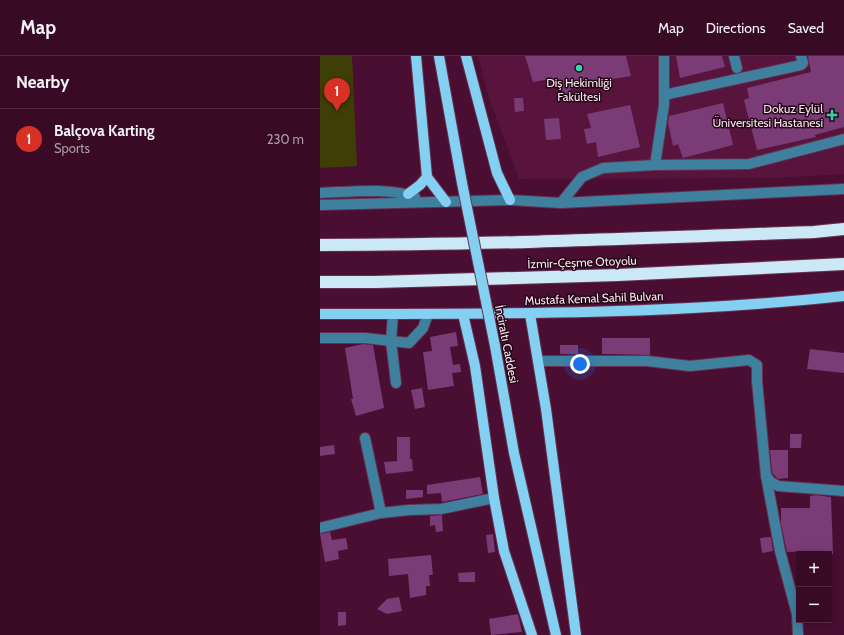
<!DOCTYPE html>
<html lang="en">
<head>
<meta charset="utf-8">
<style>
  :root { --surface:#380a26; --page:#431832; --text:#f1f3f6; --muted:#ab9aa7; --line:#522b43; --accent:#d93025 }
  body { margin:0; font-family:Cabin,sans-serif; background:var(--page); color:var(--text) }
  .controls { position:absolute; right:12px; bottom:12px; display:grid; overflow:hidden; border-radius:0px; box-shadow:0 2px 10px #0003 }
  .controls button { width:36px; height:36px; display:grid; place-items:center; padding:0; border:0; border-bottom:1px solid var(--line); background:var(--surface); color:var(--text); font:20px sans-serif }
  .you { position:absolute; left:260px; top:308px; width:14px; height:14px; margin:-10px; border:3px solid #fff; border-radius:50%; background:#1a73e8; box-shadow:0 0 0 6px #1a73e833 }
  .badge { display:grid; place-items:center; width:26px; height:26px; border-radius:50%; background:var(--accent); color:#fff; font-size:13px; font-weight:700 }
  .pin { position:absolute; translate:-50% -33px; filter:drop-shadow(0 1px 2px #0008) }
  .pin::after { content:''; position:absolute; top:21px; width:14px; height:12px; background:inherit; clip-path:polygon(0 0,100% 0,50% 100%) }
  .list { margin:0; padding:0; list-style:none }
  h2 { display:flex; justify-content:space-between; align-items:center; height:52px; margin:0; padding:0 16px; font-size:17px }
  h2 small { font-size:13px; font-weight:400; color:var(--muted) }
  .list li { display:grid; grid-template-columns:26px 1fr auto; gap:12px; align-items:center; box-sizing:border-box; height:60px; padding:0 16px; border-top:1px solid var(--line) }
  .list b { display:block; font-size:15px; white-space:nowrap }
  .list p { margin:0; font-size:13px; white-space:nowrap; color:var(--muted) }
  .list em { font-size:13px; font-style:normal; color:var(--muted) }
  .map { position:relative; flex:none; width:524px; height:579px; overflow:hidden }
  header { display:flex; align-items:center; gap:24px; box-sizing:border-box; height:56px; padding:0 20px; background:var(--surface); border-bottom:1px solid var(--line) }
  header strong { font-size:19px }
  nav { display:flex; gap:22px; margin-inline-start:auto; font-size:14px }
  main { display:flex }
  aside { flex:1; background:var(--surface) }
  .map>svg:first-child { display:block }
  .built { fill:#58143c }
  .green { fill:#3f3e06 }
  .building { fill:#7a3b77 }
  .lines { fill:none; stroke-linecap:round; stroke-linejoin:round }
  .minor-casing { stroke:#663050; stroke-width:12 }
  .major-casing { stroke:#663050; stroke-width:12 }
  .highway-casing { stroke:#663050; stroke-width:14 }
  .minor { stroke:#3e809d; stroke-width:10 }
  .major { stroke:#83d0f3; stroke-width:10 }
  .highway { stroke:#cbe8f6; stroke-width:12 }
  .major-bridge-casing { stroke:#663050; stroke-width:12; stroke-linecap:butt }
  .major-bridge { stroke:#83d0f3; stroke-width:10 }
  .poi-dot { fill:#35d4a7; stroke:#220816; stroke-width:1.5 }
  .labels { text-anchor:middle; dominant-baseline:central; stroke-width:3; stroke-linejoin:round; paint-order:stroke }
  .poi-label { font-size:12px; fill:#fce4ef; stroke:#220816 }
  .street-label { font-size:12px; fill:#fce4ef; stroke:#220816 }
</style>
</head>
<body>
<header>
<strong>Map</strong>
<nav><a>Map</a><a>Directions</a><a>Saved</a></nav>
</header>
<main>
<aside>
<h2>Nearby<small></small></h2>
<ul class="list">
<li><span class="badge">1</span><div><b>Balçova Karting</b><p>Sports</p></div><em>230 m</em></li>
</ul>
</aside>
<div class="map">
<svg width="524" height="579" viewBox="0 0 524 579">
  <rect width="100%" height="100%" fill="#4a0e32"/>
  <polygon class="built" points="158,0 524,0 524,118 455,122 199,123 168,39"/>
  <polygon class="green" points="0,0 32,0 37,110 0,112"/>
  <g class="building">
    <polygon points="205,0 306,0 311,20 287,24 280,30 269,32 264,29 251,33 247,38 241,35 237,22 213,26"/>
    <polygon points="356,0 402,0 405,11 360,22"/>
    <polygon points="488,0 524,0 524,71 495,79 496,81 437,94 424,44 429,42 427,32 491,16"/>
    <polygon points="194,42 203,42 204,55 195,56"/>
    <polygon points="403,47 413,89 363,102 358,88 353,90 348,67 349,60"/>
    <polygon points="310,49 320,91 278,101 276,86 267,88 264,73 271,72 267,58"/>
    <polygon points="239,62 241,83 226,84 224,63"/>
    <polygon points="136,276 138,290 130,291 133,309 140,308 141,316 132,317 134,330 108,334 103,296 112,295 110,281"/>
    <polygon points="282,282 330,282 330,299 282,298"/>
    <polygon points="43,288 53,289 64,352 36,360 31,343 33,343 25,292"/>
    <rect x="240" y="289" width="18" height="9"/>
    <polygon points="490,293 524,297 524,317 487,313"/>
    <polygon points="102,332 105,351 95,353 91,334"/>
    <polygon points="470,378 482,378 481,392 470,392"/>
    <polygon points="77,381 90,381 90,403 92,403 93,415 66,418 64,406 77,405"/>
    <polygon points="14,389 15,398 0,400 0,391"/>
    <polygon points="450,394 468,394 468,422 458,423 452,417"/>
    <polygon points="160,421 163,438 122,446 121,437 107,438 107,429"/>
    <polygon points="86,434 103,434 103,441 86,443"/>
    <polygon points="496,439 511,441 513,498 493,498 493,495 467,496 461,468 461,452 490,452 490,440"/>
    <polygon points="122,459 123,475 116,476 115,469 110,470 110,460"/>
    <polygon points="10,476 12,484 26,482 28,493 18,495 19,503 5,506 0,478"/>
    <polygon points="173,478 175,496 168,497 166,479"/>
    <polygon points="451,481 453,495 442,497 440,482"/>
    <polygon points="111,499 113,519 109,519 110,530 106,530 106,539 90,542 88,518 69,520 68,503"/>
    <polygon points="155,516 155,526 139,526 138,517"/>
    <polygon points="79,541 82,555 67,558 57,553 67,543"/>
    <polygon points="18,556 26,556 26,569 18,570"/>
    <polygon points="198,558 202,576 171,579 169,563"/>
  </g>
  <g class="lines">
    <defs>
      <g id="minor">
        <polyline points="414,0 417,12"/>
        <polyline points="344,39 481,9 483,7 481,0"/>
        <polyline points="335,109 344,49 344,0"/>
        <path d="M0 137C29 136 68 131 95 141"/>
        <polyline points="241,147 262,121 283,112 335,109 429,108 524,83"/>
        <polyline points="0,149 190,144 241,147 524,133"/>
        <polyline points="73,258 71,285 76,327"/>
        <polyline points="0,282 45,282 89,287 103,272 108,258"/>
        <polyline points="218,305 327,305 370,310 429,304 437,309 437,325 446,420 460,495 477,558 478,579"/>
        <polyline points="45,382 61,457 89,454 121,453 174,442"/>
        <polyline points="446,420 451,426 458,430 524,435"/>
        <polyline points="0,472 61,457"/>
      </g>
      <g id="major">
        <polyline points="96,0 107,121 126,146"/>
        <polyline points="119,0 142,127"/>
        <polyline points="146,0 177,117 190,144"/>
        <polyline points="88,138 100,129 107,121"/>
        <path d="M0 258C175 258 350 259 524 240"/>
        <polyline points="143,258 155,310 174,442 184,495 212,579"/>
        <polyline points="210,258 226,353 256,579"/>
        <polyline points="175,290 194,397 236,579"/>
      </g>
      <g id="highway">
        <path d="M0 189C165 189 329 182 494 176L524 173"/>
        <polyline points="0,226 56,226 298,219 524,208"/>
      </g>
    </defs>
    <use href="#minor" class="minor-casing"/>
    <use href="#major" class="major-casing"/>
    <use href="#highway" class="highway-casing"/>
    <use href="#minor" class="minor"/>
    <use href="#major" class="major"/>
    <use href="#highway" class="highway"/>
    <defs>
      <polyline id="major-bridge" points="142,127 175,290"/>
    </defs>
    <use href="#major-bridge" class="major-bridge-casing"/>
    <use href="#major-bridge" class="major-bridge"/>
  </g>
  <g class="poi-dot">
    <circle cx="259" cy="12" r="4"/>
    <path d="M510 53h4v4h4v4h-4v4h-4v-4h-4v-4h4z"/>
  </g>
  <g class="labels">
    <g class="poi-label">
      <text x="259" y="26">Diş Hekimliği<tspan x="259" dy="14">Fakültesi</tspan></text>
      <text x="503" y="52" text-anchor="end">Dokuz Eylül<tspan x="503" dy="14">Üniversitesi Hastanesi</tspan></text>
    </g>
    <g class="street-label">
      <text transform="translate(262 206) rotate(-2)">İzmir-Çeşme Otoyolu</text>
      <text transform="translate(274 242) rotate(-2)">Mustafa Kemal Sahil Bulvarı</text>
      <text transform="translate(187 288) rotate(79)">İnciraltı Caddesi</text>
    </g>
  </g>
</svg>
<div class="controls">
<button>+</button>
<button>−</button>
</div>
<div class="you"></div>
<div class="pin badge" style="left:17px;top:55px">1</div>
</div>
</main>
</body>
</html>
